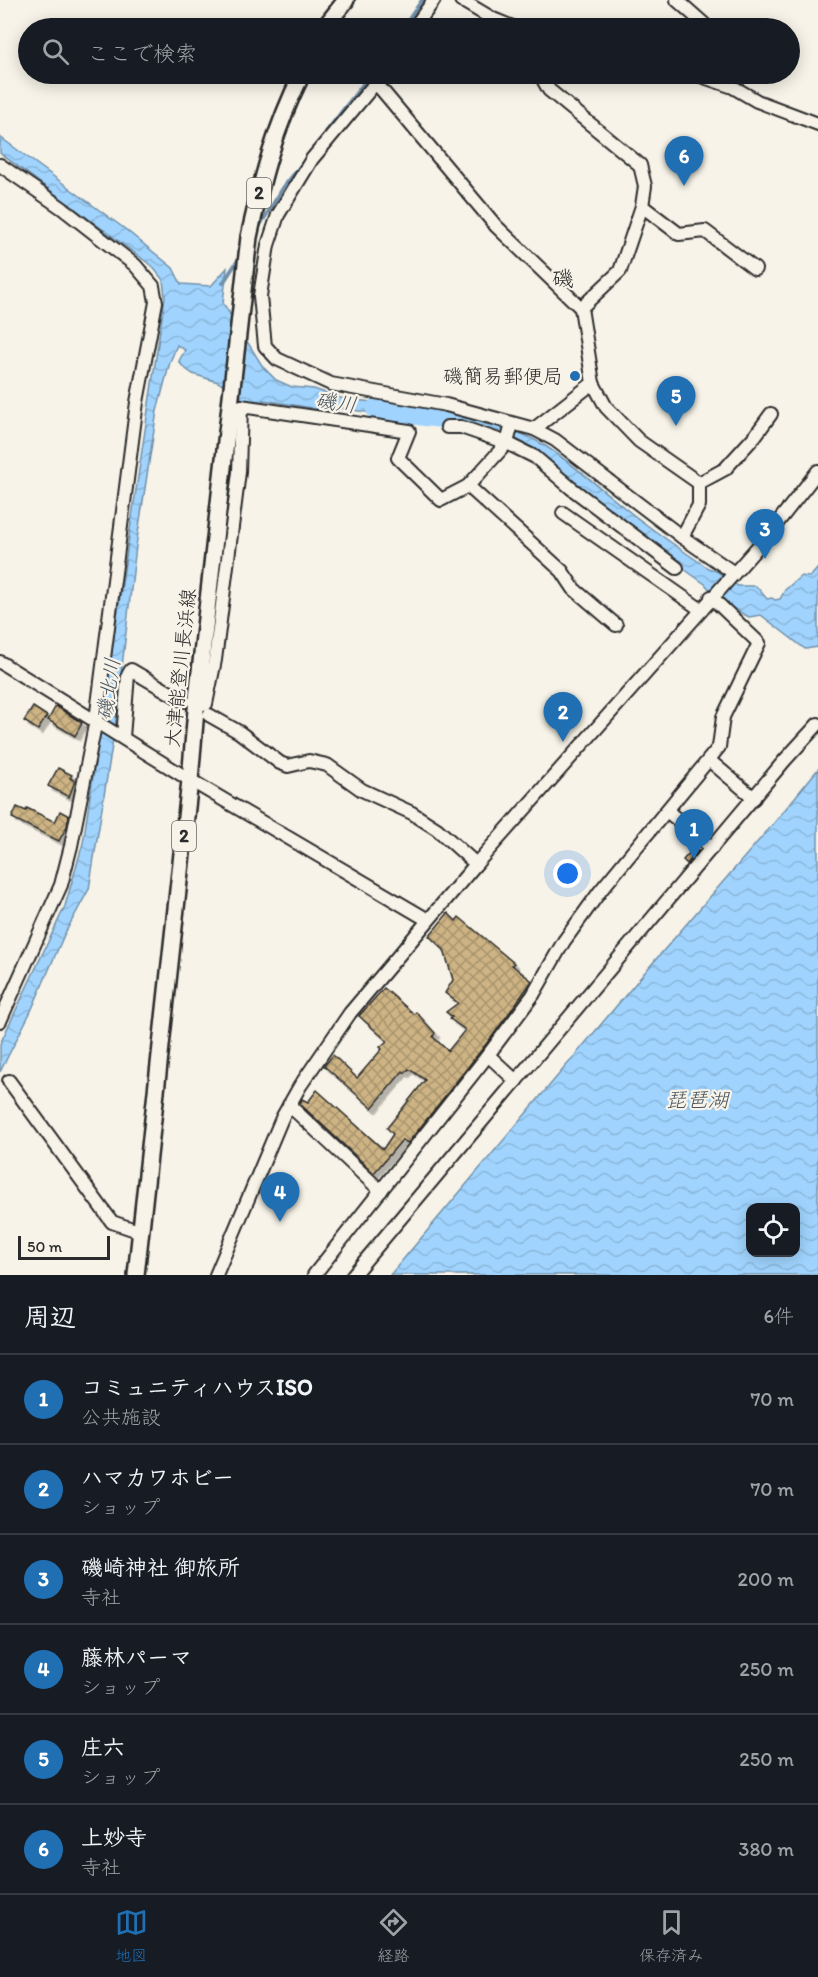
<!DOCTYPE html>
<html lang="ja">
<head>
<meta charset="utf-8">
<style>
  :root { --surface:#171b24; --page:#20242c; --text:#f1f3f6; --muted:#9ea1a6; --line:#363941; --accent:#1f6fb2 }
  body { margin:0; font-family:Itim,"Klee One",sans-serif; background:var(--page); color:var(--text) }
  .controls { position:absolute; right:18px; bottom:18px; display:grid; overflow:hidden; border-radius:12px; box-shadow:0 3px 15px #0003 }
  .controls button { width:54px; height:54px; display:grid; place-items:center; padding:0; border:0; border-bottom:2px solid var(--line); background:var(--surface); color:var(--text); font:30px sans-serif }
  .scale { position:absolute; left:18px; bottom:15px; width:92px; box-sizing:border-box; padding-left:6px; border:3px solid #2b2b2b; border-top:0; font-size:16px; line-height:21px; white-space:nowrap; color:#2b2b2b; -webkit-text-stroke:4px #f7f3e8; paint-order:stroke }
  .you { position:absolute; left:568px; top:874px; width:21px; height:21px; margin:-15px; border:4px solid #fff; border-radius:50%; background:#1a73e8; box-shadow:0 0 0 9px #1a73e833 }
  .badge { display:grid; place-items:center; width:39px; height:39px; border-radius:50%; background:var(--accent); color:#fff; font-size:20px; font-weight:700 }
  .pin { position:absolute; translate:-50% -50px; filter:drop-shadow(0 2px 3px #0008) }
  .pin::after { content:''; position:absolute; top:32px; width:21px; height:18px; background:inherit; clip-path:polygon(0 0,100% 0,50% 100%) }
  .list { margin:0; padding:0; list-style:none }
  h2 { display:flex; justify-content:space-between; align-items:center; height:78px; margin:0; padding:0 24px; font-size:26px }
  h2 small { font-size:20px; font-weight:400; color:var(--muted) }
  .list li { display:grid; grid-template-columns:39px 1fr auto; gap:18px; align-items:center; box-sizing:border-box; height:90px; padding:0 24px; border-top:2px solid var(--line) }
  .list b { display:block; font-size:22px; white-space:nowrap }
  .list p { margin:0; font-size:20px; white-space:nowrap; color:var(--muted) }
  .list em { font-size:20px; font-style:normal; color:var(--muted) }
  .icon { flex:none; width:33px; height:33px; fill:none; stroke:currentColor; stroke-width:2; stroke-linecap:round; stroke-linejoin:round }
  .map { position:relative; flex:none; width:818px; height:1275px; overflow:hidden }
  .search { position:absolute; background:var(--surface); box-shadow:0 3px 15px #0003; left:18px; right:18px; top:18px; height:66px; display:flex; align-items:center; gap:15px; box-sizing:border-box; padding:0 21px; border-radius:33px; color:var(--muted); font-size:22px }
  .sheet { height:618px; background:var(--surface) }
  nav { display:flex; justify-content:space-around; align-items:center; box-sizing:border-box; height:84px; border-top:2px solid var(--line); background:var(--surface); font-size:16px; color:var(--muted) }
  nav a { display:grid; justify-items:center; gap:3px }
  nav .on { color:var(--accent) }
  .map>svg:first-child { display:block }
  .water { fill:url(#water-waves); stroke:#7190aa; stroke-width:1.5; fill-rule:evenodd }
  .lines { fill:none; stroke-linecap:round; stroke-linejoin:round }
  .stream { stroke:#7190aa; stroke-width:4 }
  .river { stroke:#a0d4fe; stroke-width:22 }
  .building { fill:url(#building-cross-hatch); stroke:#2b2b2b; stroke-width:1.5; filter:url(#shadow) }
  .minor-casing { stroke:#2b2b2b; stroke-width:16 }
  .major-casing { stroke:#2b2b2b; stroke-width:20 }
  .minor { stroke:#f7f3e8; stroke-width:12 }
  .major { stroke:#f7f3e8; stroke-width:15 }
  .poi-dot { fill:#1f6fb2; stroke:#f7f3e8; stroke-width:2 }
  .labels { text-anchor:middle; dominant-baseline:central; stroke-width:4.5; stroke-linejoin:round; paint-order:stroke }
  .shield { fill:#f7f3e8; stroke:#686764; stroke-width:1.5 }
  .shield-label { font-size:18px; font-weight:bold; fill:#2b2b2b }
  .poi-label { font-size:20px; fill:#2b2b2b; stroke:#f7f3e8; text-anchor:end }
  .street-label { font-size:20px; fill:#2b2b2b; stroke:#f7f3e8 }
  .water-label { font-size:21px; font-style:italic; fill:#485560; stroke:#f7f3e8 }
  .quarter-label { font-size:22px; fill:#2b2b2b; stroke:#f7f3e8 }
</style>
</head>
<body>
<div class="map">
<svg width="818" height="1275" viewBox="0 0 818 1275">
  <defs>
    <pattern id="water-waves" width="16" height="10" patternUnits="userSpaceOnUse" patternTransform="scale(1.5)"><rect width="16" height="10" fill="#a0d4fe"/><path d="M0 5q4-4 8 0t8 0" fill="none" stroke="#8ab6da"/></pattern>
    <pattern id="building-cross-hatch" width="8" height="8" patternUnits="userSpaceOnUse" patternTransform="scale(1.5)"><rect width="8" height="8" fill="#ceb484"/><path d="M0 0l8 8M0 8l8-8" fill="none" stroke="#a7936c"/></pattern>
    <filter id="shadow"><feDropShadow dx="4.5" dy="4.5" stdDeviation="0" flood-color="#0004"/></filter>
  </defs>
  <rect width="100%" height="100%" fill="#f7f3e8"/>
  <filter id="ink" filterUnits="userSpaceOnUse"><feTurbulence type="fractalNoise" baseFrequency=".0167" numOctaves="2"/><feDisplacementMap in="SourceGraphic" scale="12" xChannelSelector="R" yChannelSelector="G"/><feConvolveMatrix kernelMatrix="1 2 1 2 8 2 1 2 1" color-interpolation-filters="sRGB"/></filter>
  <g filter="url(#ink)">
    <g class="water">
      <polygon points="0,137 125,229 173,268 181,284 211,286 227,268 223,303 263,367 276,380 292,387 314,389 340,398 395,405 395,408 406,409 405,418 339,408 312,409 311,408 263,400 263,402 244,400 218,382 193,374 183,367 179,361 185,350 177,345 170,362 157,411 136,546 115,727 89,889 64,935 31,1011 0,1072 0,1044 65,906 83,843 165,297 163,280 152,266 0,153"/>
      <path d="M427 411C464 416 510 425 542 444 572 462 598 487 626 509 652 530 680 549 708 568L716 571 738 586H756L767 599 772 598 775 600 780 599 785 590 801 576 810 577 818 568V647L805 649 761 615 749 617 720 602 705 584 653 547 541 457 456 424 426 421Z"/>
      <path d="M818 769V1275H390L651 965 774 823ZM750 1208H796V1252H750Z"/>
    </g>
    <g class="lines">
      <g class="stream">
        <polyline points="403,28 422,0"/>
        <polyline points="326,132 371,74"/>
        <polyline points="257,230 283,188 305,160"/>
        <polyline points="223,283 240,257"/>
      </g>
      <polyline class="river" points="377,409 458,419"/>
    </g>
    <g class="building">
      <polygon points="56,706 82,723 75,736 48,720"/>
      <polygon points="33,707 47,716 38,730 24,721"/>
      <polygon points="58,768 72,775 70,778 75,781 69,797 48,786"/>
      <polygon points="17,807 26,811 27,808 55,822 60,811 69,816 67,826 59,841 12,818"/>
      <polygon points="694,848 698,851 687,864 683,860"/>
      <polygon points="448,913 456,921 459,917 514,963 512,965 532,981 494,1034 408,1143 402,1140 374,1173 300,1104 302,1099 308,1102 317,1090 383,1149 393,1134 387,1128 425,1080 409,1069 405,1073 403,1071 372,1108 324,1066 333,1055 357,1078 382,1049 380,1047 387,1041 359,1016 384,988 414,1014 416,1012 435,1033 433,1037 448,1051 465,1030 450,1019 452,1017 446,1012 458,1003 445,993 453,980 444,950 429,936"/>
    </g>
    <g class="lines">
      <defs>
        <g id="minor">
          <polyline points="461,0 493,19 515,28"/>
          <polyline points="677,0 704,24"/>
          <polyline points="414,28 434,0"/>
          <polyline points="383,74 312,159 278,215 268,245 260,296 265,346 277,359 331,384 446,405 534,429 555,440 682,537 734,573"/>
          <polyline points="695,74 733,87 757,101 818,124"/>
          <polyline points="376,83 496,226 581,308 620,271 642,206 645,186 640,165 549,90 540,74"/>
          <polyline points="0,165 62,208 135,265 153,286 156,302 137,402 96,720 71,846 61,885 0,1021"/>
          <polyline points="642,206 679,234 705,231 755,269"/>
          <polyline points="593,383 606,407 639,441 699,483 725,469 755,436 771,414"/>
          <polyline points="512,424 507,443 468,486 562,571 574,589 616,625"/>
          <polyline points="447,427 461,427 507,443 535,457 571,488 677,568"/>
          <polyline points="534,429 593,383 581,308"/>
          <polyline points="563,513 700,609"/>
          <polyline points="682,537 699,505 699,483"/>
          <polyline points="0,662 190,780 428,920"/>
          <polyline points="206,704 215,660 239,472 241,406 409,431 398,458 441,500 468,486"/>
          <polyline points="209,715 239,732 280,763 288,766 309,761 327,765 362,790 412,813 437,829 476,864"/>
          <polyline points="123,737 128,675 131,670 184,701"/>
          <polyline points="710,761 754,798"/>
          <polyline points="667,811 712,848"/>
          <polyline points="488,1055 516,1081"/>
          <polyline points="9,1081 112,1222 141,1232"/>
          <polyline points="289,1105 381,1191"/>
          <polyline points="216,1275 282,1118 300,1086 350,1013 476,864 763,541 818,471"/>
          <polyline points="314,1275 488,1055 533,995 564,941 601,890 719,747 723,717 759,643 711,597"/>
          <polyline points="353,1275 785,760 818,724"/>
        </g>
        <g id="major">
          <polyline points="324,28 346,0"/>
          <path d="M136 1275 190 780 197 698 249 237C262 178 275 128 302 74"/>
        </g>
      </defs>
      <use href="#minor" class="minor-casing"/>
      <use href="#major" class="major-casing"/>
      <use href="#minor" class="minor"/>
      <use href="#major" class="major"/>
    </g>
  </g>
  <circle class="poi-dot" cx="575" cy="376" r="6"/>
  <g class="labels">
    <g class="shield">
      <rect x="247" y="178" width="24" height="30" rx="4.5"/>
      <rect x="172" y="821" width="24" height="30" rx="4.5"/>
    </g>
    <g class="shield-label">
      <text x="259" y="193">2</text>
      <text x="184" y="836">2</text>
    </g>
    <g class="poi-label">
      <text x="563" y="376">磯簡易郵便局</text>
    </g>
    <g class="street-label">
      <text transform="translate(180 668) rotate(-84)">大津能登川長浜線</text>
    </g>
    <g class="water-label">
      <text transform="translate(336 402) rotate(8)">磯川</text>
      <text transform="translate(108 689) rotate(-82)">磯北川</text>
      <text x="697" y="1099">琵琶湖</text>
    </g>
    <g class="quarter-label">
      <text x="563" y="278">磯</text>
    </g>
  </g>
</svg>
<div class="controls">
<button><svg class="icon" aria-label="locate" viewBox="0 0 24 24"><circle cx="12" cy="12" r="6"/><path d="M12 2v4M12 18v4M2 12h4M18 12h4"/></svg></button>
</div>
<div class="scale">50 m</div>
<div class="you"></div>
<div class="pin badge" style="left:694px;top:859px">1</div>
<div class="pin badge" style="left:563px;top:742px">2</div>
<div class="pin badge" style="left:765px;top:559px">3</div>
<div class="pin badge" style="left:280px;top:1222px">4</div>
<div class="pin badge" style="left:676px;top:426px">5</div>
<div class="pin badge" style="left:684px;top:186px">6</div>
<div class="search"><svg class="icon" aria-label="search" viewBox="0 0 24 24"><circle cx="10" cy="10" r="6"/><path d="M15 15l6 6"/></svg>ここで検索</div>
</div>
<section class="sheet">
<h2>周辺<small>6件</small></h2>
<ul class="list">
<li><span class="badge">1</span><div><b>コミュニティハウスISO</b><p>公共施設</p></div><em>70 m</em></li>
<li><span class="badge">2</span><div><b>ハマカワホビー</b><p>ショップ</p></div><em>70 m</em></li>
<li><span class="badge">3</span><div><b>磯崎神社 御旅所</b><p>寺社</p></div><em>200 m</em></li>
<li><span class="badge">4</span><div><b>藤林パーマ</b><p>ショップ</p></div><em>250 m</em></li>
<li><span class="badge">5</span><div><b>庄六</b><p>ショップ</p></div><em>250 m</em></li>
<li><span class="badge">6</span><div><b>上妙寺</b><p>寺社</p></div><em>380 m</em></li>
</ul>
</section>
<nav>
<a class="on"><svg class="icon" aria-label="map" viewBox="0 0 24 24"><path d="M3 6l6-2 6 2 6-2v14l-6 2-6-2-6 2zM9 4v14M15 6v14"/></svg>地図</a>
<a><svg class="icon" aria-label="directions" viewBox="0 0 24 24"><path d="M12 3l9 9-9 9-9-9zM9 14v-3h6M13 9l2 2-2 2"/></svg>経路</a>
<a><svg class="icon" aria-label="saved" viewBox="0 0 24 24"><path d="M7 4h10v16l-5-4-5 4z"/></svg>保存済み</a>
</nav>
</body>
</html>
